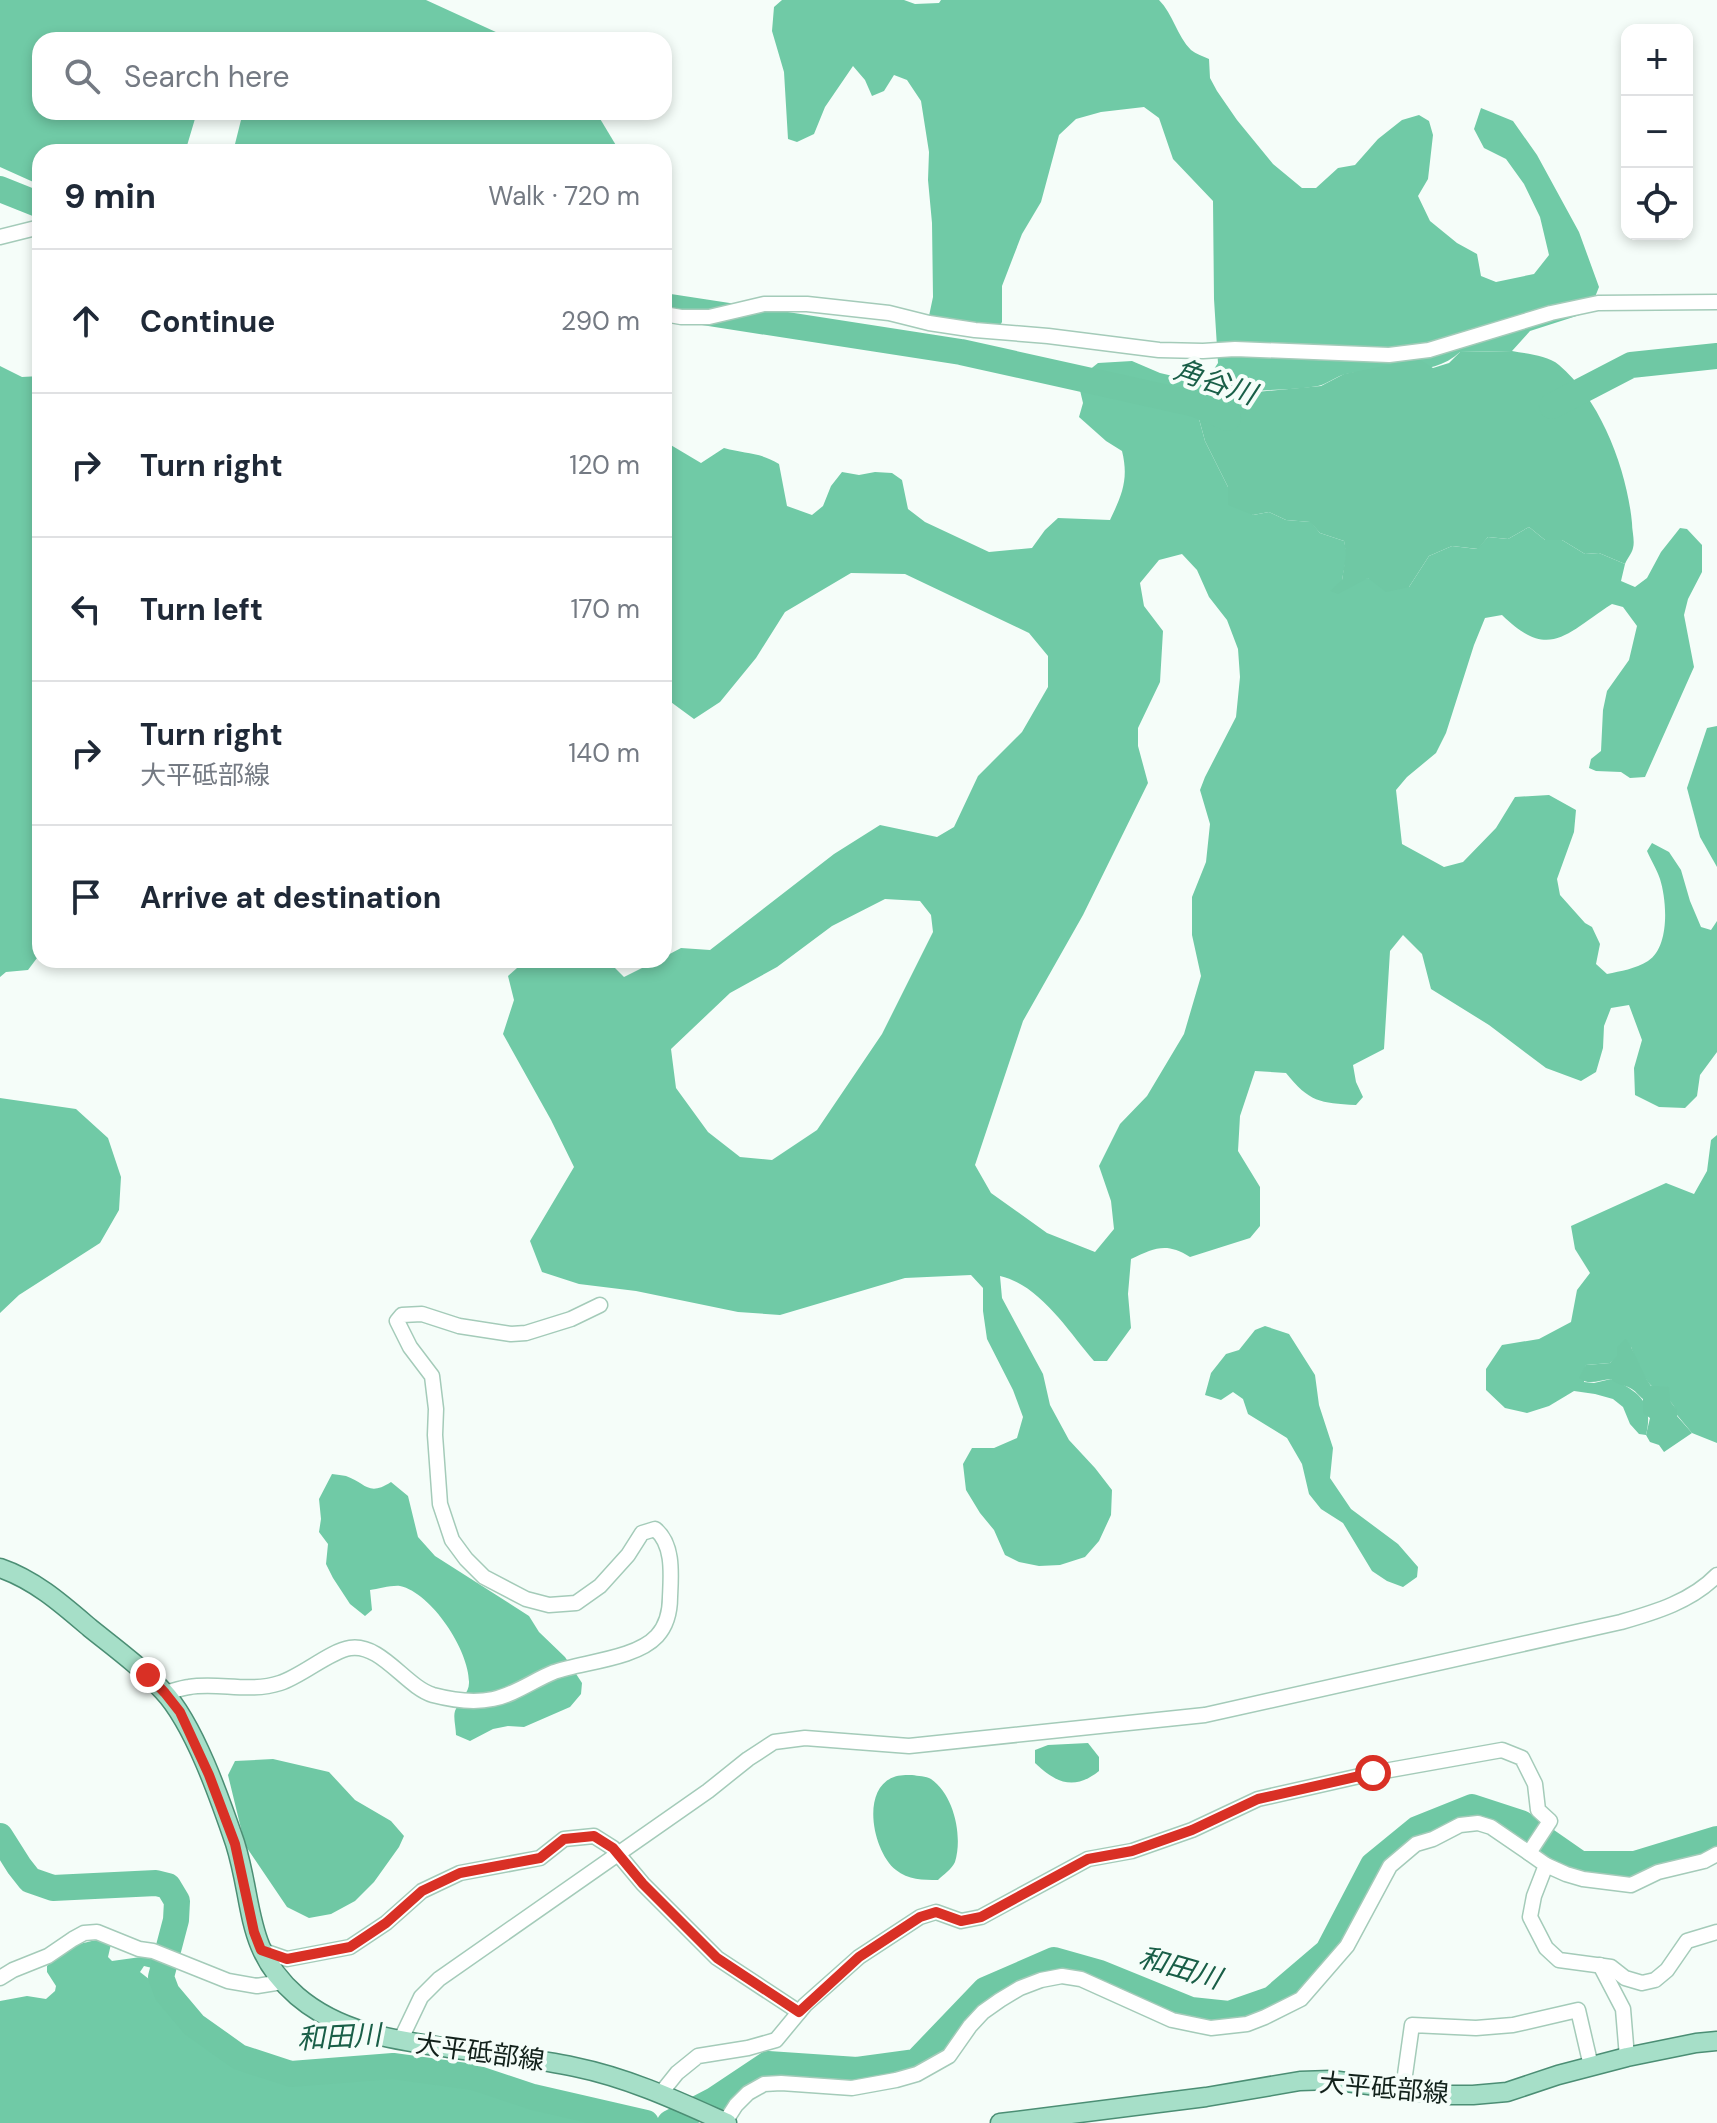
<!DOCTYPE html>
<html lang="en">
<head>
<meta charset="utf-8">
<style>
  :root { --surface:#fff; --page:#f6f6f7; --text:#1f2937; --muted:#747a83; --line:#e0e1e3 }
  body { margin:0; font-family:"DM Sans","Noto Sans JP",sans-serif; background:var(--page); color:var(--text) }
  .controls { position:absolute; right:24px; top:24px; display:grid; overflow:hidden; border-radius:16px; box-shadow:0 4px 12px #0003 }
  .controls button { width:72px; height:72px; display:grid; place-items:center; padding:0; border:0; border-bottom:2px solid var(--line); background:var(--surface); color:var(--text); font:40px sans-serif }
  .stop { position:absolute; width:24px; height:24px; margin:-18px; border:6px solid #d93025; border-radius:50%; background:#fff }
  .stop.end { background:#d93025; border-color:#fff; box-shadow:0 2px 8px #0008 }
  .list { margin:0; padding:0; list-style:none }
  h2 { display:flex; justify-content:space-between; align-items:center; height:104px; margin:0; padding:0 32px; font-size:34px }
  h2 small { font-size:26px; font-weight:400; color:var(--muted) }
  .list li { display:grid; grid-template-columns:52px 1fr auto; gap:24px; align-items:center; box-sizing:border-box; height:144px; padding:0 32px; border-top:2px solid var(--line) }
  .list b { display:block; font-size:30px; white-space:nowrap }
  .list p { margin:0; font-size:26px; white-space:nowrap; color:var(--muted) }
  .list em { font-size:26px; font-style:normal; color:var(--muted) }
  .icon { flex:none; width:44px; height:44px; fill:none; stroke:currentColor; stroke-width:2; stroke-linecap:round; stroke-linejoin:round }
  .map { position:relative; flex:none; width:1717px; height:2123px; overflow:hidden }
  .search { position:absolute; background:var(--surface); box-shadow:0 4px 12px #0003; left:32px; top:32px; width:640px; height:88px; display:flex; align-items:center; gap:20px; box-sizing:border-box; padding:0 28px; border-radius:24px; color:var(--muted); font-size:30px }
  .panel { position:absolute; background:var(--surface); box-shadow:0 4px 12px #0003; left:32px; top:144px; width:640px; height:824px; border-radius:24px }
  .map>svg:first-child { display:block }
  .forest { fill:#70caa6; fill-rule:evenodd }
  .water { fill:#6fc8a4 }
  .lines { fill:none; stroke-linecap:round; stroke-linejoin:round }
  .river { stroke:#6fc8a4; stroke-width:26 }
  .minor-casing { stroke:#a4cbb9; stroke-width:17 }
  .major-casing { stroke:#4b8e74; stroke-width:21 }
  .minor { stroke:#fff; stroke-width:14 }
  .major { stroke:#a6dfc8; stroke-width:18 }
  .route { stroke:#d93025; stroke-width:10 }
  .labels { text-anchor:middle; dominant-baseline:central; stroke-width:8; stroke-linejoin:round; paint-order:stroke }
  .street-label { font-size:26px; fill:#12211b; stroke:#f5fdf9 }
  .water-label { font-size:28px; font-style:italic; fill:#195e47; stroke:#f5fdf9 }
</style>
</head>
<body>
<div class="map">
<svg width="1717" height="2123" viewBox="0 0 1717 2123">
  <rect width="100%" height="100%" fill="#f5fdf9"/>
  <g class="forest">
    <polygon points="0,0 426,0 513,40 40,40 40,112 197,112 186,149 174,152 40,152 40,185 0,167"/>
    <path d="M782 0H904L915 4 939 3 941 0H1159C1173 14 1177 36 1191 50 1196 54 1203 56 1209 59L1210 78 1217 91 1237 120 1273 164 1302 188H1316L1338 168 1355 165 1378 139 1402 120 1419 115 1429 121 1433 135 1428 179 1418 196 1430 221 1457 243 1477 254 1481 276 1496 282 1534 274 1549 255 1540 217 1524 184 1506 159 1484 148 1474 129 1481 108 1513 121 1537 155 1579 232 1599 287 1589 312 1530 331 1512 351 1460 352C1430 380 1384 366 1346 374 1336 376 1328 384 1318 386 1278 393 1232 386 1195 404L1205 441 1228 487 1253 515 1269 512 1286 520 1311 522 1320 533 1344 541 1347 554 1342 580 1368 578 1409 587 1429 556 1452 546 1477 549 1488 537 1508 539 1529 527 1545 540H1562L1585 554 1599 553 1625 564 1621 581 1635 587 1647 578 1661 552 1680 528 1687 529 1702 545V572L1688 599 1684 615 1694 667 1645 777 1630 778 1621 772 1596 771 1589 768 1591 759 1601 751 1603 710 1607 691 1629 660 1637 626 1623 607 1612 604C1566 633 1550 662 1502 615L1485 618 1474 645 1446 733 1436 753 1407 777 1396 790 1402 844 1444 867 1463 862 1496 828 1515 797 1549 795 1576 810 1574 832 1557 879 1560 895 1585 923 1592 927 1600 944 1596 964 1607 974C1621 971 1635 969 1648 961 1670 947 1667 901 1660 879 1657 870 1651 860 1647 851L1652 843 1669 852 1681 870 1690 901 1701 927 1711 930 1717 921V1052L1700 1075 1697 1096 1685 1108 1659 1107 1635 1095 1634 1068 1642 1040 1629 1005 1611 1008 1604 1026 1603 1048 1596 1072 1581 1081 1546 1068 1489 1025 1431 989 1422 954 1403 935 1390 951 1384 1049 1353 1065 1356 1082 1363 1097 1356 1105C1320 1103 1309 1102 1286 1073L1255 1071 1240 1116 1238 1151 1260 1187V1226L1250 1238 1190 1257C1166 1242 1155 1248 1131 1259L1128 1294 1131 1328 1107 1361H1094C1068 1331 1040 1285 1000 1276L1002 1298 1043 1374 1050 1405 1069 1440 1095 1468 1112 1490 1111 1515 1099 1541 1085 1557 1060 1565 1039 1566 1019 1562 1005 1555 994 1530 980 1513 966 1490 963 1464 972 1448H994L1017 1438 1023 1417 1013 1390 987 1339 983 1311V1288L971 1275 905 1278 780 1315 738 1312 636 1291 579 1284 542 1272 530 1241 574 1167 551 1120 503 1034 514 1000 508 976 526 960H607L624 977 658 960H664V957L681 948 710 950 834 854 880 825 937 837 954 827 978 776 1022 732 1048 687V656L1029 633 905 574 851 573 785 612 756 658 720 702 694 719 664 697V441L701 463 724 448C745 454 760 452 779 464L787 506 812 515 823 506 831 486 842 472 859 475 875 472 892 473 902 480 908 509 925 522 989 552 1032 548 1045 530 1058 518 1110 520C1122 495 1129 479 1122 451L1106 441 1079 417 1083 403 1079 386 1088 371 1098 363 1132 361 1160 373 1190 380 1208 378 1218 363 1214 299 1213 201 1173 159 1159 118 1144 107 1101 112 1076 119 1059 135 1041 202 1022 234 1002 286V322L994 336 929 316 933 297 932 223 928 180 929 152 921 101 907 80 894 75 884 91 872 96 865 80 853 66 825 107 814 134 797 142 788 139 784 72 772 31 774 7ZM1182 554 1197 570 1209 597 1227 620 1238 649 1240 677 1236 717 1205 777 1200 790 1210 824 1206 862 1192 897V935L1201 976 1184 1034 1147 1096 1120 1124 1099 1166 1111 1201 1114 1229 1095 1252 1047 1233 991 1193 975 1165 1023 1021 1083 915 1148 783 1138 746V728L1160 682 1163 631 1144 606 1140 583 1159 560ZM885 899 920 901 931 915 933 932 882 1034 817 1130 772 1160 740 1157 708 1132 676 1088 671 1049 730 993 777 967 832 926Z"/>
    <polygon points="243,112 596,112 620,152 233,152"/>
    <polygon points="0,366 22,377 40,376 40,954 28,970 6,972 0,977"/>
    <polygon points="1717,726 1717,867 1700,837 1687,788 1707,728"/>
    <polygon points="0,1098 76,1109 108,1138 121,1177 119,1210 100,1243 19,1295 0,1313"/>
    <path d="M1717 1135V1443L1692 1433 1677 1415C1676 1400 1657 1394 1648 1382 1640 1371 1636 1360 1631 1347L1610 1363 1586 1365 1584 1382 1594 1383 1611 1379C1639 1391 1654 1403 1646 1435L1639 1434 1630 1424 1623 1407 1613 1399 1595 1394 1574 1391 1549 1406 1527 1413 1505 1408 1486 1390V1369L1502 1345 1539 1339 1571 1322 1577 1290 1590 1273 1575 1249 1571 1226 1666 1183 1694 1194 1707 1171 1711 1140Z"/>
    <polygon points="1265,1326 1289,1334 1315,1375 1319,1405 1333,1448 1330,1478 1351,1509 1398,1544 1418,1567 1417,1577 1403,1587 1387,1581 1372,1571 1343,1523 1321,1509 1309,1494 1302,1464 1287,1438 1248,1414 1243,1399 1233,1392 1221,1400 1205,1395 1211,1373 1226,1354 1239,1350 1255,1330"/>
    <path d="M332 1474C337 1475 342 1475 346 1476 366 1483 368 1497 391 1482L408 1496 418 1537 435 1556 529 1616 539 1632 565 1657 582 1683 581 1694 570 1707 524 1727 508 1726 493 1729 470 1741 456 1735C456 1728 453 1717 455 1711 459 1701 469 1693 469 1683 470 1652 432 1593 400 1586 392 1585 378 1589 370 1590L372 1610 365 1616 350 1604 333 1578 326 1564 328 1544 319 1532 321 1519 319 1499Z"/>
    <path d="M99 1940 111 1944 108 1957 112 1961 148 1956 156 1960 157 1965 152 1968 144 1966 140 1972 154 1983C155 1998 160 2001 172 2007L180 2026 210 2050 232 2061 290 2079 381 2073 454 2080 507 2094 528 2103 611 2123H0V2001L27 1996 46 1999 55 1991 56 1986 47 1972V1966C64 1950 75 1943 99 1940Z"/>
  </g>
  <g class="water">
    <path d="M1512 351C1527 354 1547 355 1559 365 1601 400 1627 470 1632 523 1632 531 1635 541 1633 548 1632 553 1627 559 1625 564L1599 553 1585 554 1562 540H1545L1529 527 1508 539 1488 537 1478 549 1452 546 1429 556 1409 587 1386 592 1368 578 1338 594 1330 591 1342 580 1346 554 1344 541 1320 533 1310 522 1286 520 1269 512 1253 515 1228 505V487L1205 441 1195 404 1215 396 1321 386 1344 374 1419 359 1433 368 1449 363 1460 352Z"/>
    <path d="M1626 1339C1636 1353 1640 1370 1651 1386L1669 1387 1670 1401 1677 1410V1416L1692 1433 1664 1452 1659 1445 1650 1442 1646 1435 1650 1418 1643 1413V1399C1639 1396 1635 1390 1630 1388 1623 1384 1618 1386 1611 1379 1599 1380 1589 1386 1579 1378L1586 1365 1610 1363 1617 1356V1347Z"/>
    <path d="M1088 1743 1099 1757V1771C1074 1791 1056 1783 1035 1763V1750L1048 1745Z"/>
    <polygon points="273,1759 329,1772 355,1800 391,1821 404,1836 399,1847 374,1882 355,1901 331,1914 309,1918 287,1907 245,1845 228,1775 235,1761"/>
    <path d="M912 1775C918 1776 926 1776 931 1779 954 1795 963 1836 955 1862 952 1869 943 1875 938 1880 923 1880 908 1880 896 1870 873 1852 860 1789 894 1777 899 1775 907 1775 912 1775Z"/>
  </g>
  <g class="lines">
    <g class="river">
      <polyline points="0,189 40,205"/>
      <polyline points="664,306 961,352 1195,404 1228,418"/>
      <polyline points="1552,406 1631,365 1717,356"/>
      <polyline points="0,1836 19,1866 30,1880 53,1888 156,1883 168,1886 177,1901 176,1920 161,1977 167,1993 194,2025 239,2057 291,2074 393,2066 473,2077 533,2097 646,2123"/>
      <polyline points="670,2123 714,2100 768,2064 857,2070 916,2062 985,1990 1054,1960 1100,1973 1191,2010 1229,2014 1272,1999 1328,1951 1373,1865 1417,1829 1472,1807 1521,1823 1580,1864 1635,1864 1717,1839"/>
    </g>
    <defs>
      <g id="minor">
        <polyline points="0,237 40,227"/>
        <polyline points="664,314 681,317 709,317 764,304 807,304 889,313 929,323 975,330 1048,336 1159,350 1203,351 1235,349 1389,355 1429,350 1551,313 1598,303 1717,302"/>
        <path d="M165 1693C173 1691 181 1688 189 1687 218 1682 250 1693 280 1683 302 1676 330 1651 350 1648 381 1643 406 1687 433 1695 452 1700 474 1703 493 1699 514 1695 534 1680 554 1672 582 1662 636 1659 657 1636 667 1625 670 1611 670 1597 671 1575 674 1544 655 1529L642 1533 628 1555 600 1586 576 1603 549 1605 526 1599 484 1577 466 1559 452 1540 440 1504 435 1435 436 1409 432 1376 410 1347 397 1321 402 1315 422 1314 459 1326 511 1334 526 1333 571 1319 600 1305"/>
        <polyline points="1546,1865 1566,1874 1583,1879 1631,1885 1658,1872 1704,1861 1717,1854"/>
        <polyline points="261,1950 287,1959 350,1947 386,1923 422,1891 460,1873 540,1858 564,1839 594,1836 613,1848 643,1884 717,1958 799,2012"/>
        <polyline points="1600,1965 1623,2009 1627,2057"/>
        <polyline points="0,1978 13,1970 48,1956 73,1939 84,1933 97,1932 139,1949 153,1951 228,1981 257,1986 282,1982"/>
        <path d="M400 2041 421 1997 439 1979 708 1791 748 1759 774 1742 805 1738 909 1746 1205 1715 1621 1622C1656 1612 1692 1601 1717 1575"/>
        <polyline points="1403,2089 1412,2025 1476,2028 1513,2025 1578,2010 1591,2066"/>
        <polyline points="661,2093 677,2073 698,2056 748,2048 776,2040 805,2005 859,1957 920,1917 936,1912 961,1921 981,1917 1088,1859 1132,1851 1192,1830 1258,1799 1373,1773 1502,1750 1522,1758 1535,1784 1538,1810 1550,1821 1529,1853 1546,1865 1534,1896 1530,1917 1546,1948 1559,1960 1611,1967 1625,1978 1642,1983 1655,1980 1667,1970 1687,1941 1717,1932"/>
        <polyline points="725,2122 736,2105 748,2093 764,2084 781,2083 852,2088 896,2080 917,2074 949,2056 970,2026 983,2012 1000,2000 1020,1988 1041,1980 1062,1976 1081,1979 1172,2020 1211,2028 1247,2024 1265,2017 1301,1999 1347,1946 1390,1866 1416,1844 1433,1839 1460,1825 1478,1823 1491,1827 1529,1853"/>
      </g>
      <g id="major">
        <path d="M0 1568C35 1580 62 1604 90 1628 115 1648 141 1667 163 1691 194 1724 220 1799 235 1843 254 1903 244 1950 297 1996 340 2033 395 2040 449 2048 491 2054 533 2058 575 2067 629 2078 678 2101 727 2123"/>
        <polyline points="1000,2123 1206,2097 1300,2081 1331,2080 1444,2095 1473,2095 1507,2092 1558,2075 1627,2057 1696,2043 1717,2041"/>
      </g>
    </defs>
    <use href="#minor" class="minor-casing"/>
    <use href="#major" class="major-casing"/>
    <use href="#minor" class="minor"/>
    <use href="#major" class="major"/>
  </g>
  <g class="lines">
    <polyline class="route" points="148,1675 165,1693 180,1712 209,1775 235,1844 254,1932 261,1950 287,1959 350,1947 386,1923 422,1891 460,1873 540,1858 564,1839 594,1836 613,1848 643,1884 717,1958 799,2012 859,1957 920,1917 936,1912 961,1921 981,1917 1088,1859 1132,1851 1192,1830 1258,1799 1373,1773"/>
  </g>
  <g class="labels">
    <g class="street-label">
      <text transform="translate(480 2052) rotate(8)">大平砥部線</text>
      <text transform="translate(1384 2088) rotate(5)">大平砥部線</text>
    </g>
    <g class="water-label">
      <text transform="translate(1215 382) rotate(19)">角谷川</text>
      <text transform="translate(1180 1968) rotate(16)">和田川</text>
      <text transform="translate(339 2037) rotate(-3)">和田川</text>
    </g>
  </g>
</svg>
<div class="controls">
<button>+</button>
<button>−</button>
<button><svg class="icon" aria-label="locate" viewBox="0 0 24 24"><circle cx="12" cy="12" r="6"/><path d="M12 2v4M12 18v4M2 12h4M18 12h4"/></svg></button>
</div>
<div class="stop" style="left:1373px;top:1773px"></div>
<div class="stop end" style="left:148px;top:1675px"></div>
<div class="search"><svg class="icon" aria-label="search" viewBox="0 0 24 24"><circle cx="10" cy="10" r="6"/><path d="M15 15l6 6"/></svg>Search here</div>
<section class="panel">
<h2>9 min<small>Walk · 720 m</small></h2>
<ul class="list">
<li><svg class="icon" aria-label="ahead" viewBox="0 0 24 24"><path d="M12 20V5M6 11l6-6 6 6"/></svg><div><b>Continue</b></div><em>290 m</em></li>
<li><svg class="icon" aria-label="right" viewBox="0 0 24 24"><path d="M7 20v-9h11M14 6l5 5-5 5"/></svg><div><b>Turn right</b></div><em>120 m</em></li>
<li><svg class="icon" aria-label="left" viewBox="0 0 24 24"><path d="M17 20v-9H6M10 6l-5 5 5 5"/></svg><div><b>Turn left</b></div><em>170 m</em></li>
<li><svg class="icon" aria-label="right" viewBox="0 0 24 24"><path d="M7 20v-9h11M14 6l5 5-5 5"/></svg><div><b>Turn right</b><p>大平砥部線</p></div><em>140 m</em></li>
<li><svg class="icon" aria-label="arrive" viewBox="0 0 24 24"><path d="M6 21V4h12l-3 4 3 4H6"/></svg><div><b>Arrive at destination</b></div></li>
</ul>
</section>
</div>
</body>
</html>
